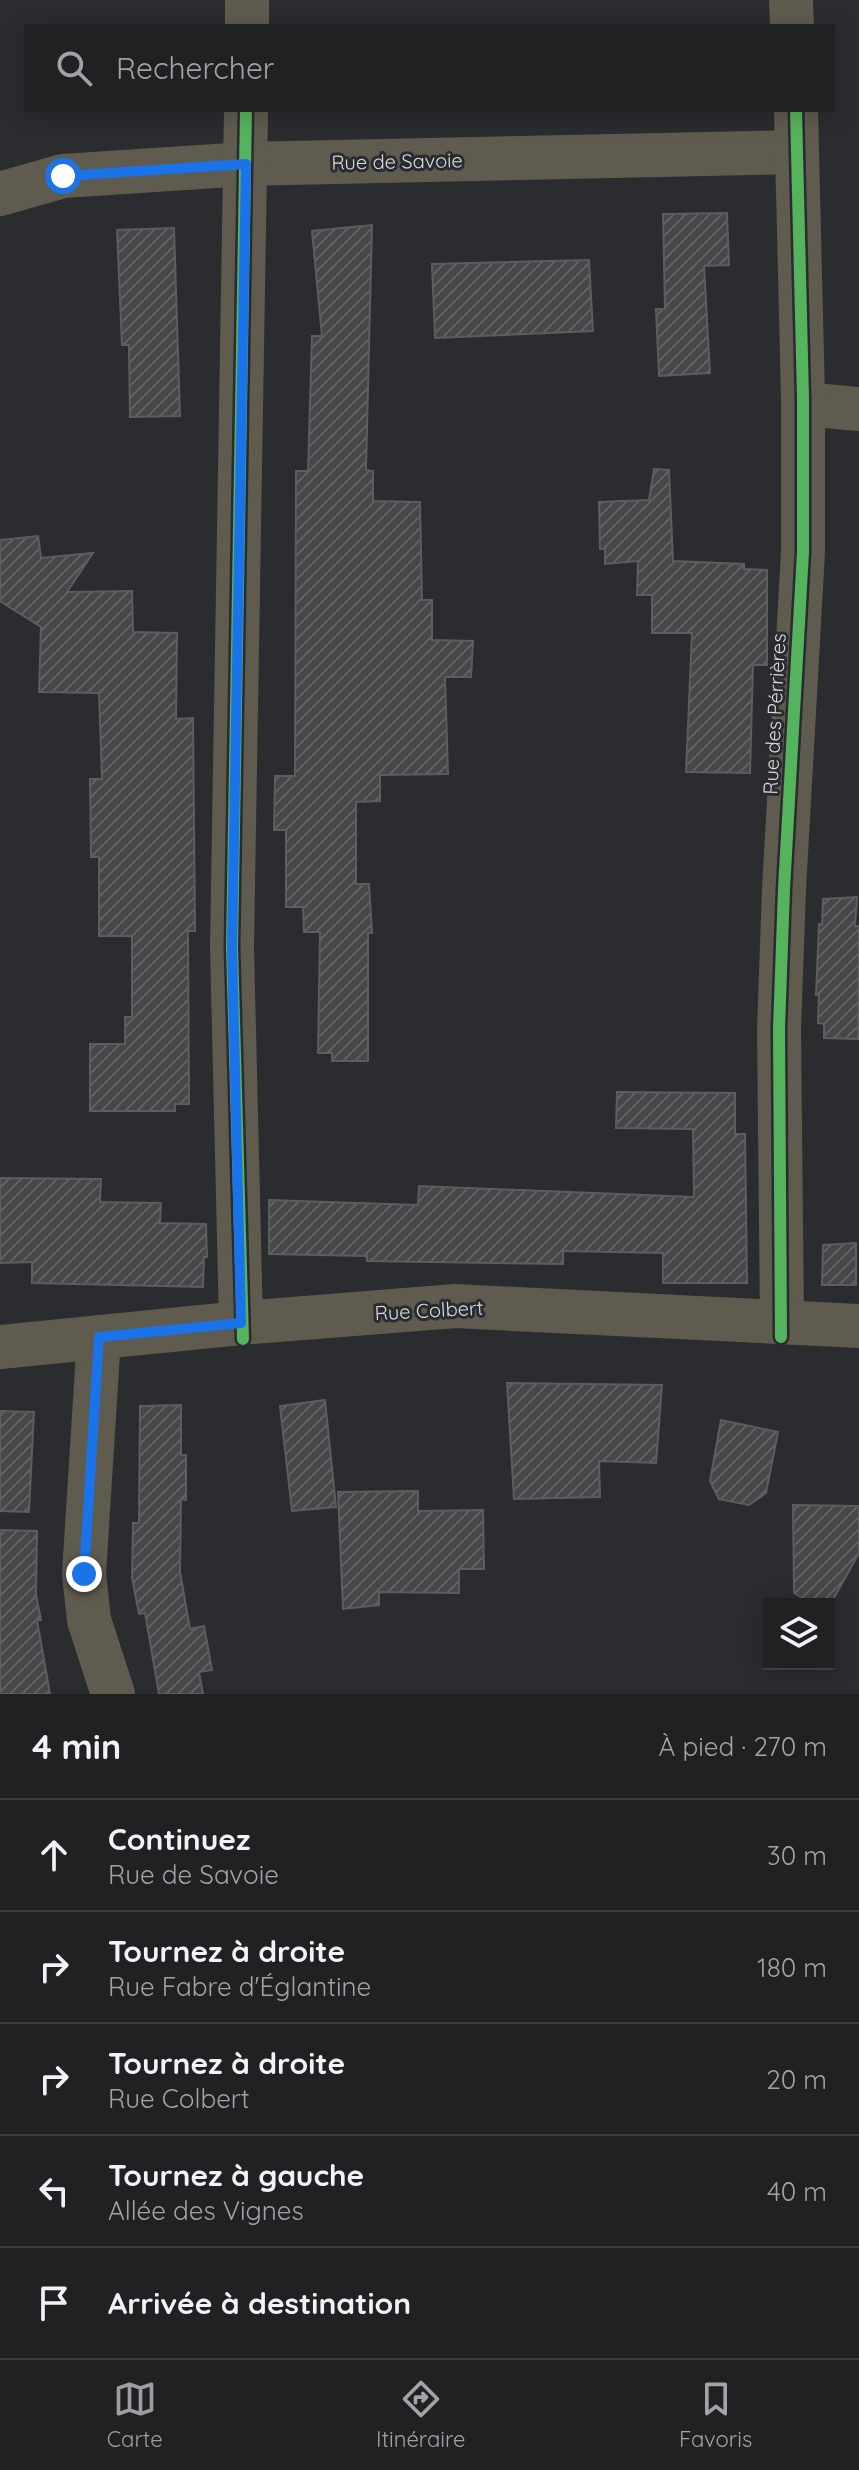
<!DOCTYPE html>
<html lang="fr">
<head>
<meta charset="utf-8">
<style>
  :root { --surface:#202123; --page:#2d2e30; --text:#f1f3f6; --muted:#a2a3a6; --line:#3d3e41; --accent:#9d9ea1 }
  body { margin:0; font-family:Quicksand,sans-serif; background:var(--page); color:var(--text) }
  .controls { position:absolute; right:24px; bottom:24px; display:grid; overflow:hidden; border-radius:0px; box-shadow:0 4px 20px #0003 }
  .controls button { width:72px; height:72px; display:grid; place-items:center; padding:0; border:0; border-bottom:2px solid var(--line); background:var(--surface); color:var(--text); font:40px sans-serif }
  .stop { position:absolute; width:24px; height:24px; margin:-18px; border:6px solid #1a73e8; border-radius:50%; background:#fff }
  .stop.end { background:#1a73e8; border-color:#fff; box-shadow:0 2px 8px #0008 }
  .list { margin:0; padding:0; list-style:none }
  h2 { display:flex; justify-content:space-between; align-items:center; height:104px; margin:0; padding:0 32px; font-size:34px }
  h2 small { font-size:26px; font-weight:400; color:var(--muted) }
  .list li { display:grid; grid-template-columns:52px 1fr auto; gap:24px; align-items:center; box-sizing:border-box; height:112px; padding:0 32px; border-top:2px solid var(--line) }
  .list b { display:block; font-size:30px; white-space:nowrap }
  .list p { margin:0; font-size:26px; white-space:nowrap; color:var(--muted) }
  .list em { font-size:26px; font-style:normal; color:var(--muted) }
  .icon { flex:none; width:44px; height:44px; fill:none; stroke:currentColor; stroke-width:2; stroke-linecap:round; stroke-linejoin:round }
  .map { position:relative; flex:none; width:859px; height:1694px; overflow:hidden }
  .search { position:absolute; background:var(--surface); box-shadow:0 4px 20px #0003; left:24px; right:24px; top:24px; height:88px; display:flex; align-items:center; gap:20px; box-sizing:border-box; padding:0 28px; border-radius:0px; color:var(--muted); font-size:30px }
  .sheet { height:664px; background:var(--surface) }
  nav { display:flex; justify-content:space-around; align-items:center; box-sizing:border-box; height:112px; border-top:2px solid var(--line); background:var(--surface); font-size:22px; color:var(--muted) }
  nav a { display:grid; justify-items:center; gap:4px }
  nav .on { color:var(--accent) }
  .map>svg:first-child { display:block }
  .building { fill:url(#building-hatch); stroke:#5c5d5f; stroke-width:2 }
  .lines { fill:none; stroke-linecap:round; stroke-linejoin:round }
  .minor { stroke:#605b4f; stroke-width:44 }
  .cycleway-casing { stroke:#2a2b30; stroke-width:17 }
  .cycleway { stroke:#56b35d; stroke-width:12 }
  .route { stroke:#1a73e8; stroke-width:10 }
  .labels { text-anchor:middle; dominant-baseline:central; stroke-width:6; stroke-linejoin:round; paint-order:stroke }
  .street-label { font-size:20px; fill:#dadbde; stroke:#2a2b30 }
</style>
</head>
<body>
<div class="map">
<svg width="859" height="1694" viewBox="0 0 859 1694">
  <defs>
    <pattern id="building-hatch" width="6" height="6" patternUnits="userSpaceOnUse" patternTransform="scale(2)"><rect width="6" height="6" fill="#464749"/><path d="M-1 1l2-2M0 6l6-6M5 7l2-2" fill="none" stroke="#606163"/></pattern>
  </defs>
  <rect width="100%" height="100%" fill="#2b2c2f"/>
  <g class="building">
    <polygon points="727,213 729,265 704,266 710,373 659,376 656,309 665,309 663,214"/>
    <polygon points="372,225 366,470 373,471 373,501 420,502 422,600 432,600 432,640 473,641 471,677 445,677 448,774 380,775 380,801 356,802 356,884 369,884 372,933 368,933 368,1061 332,1061 332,1053 318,1053 320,932 304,932 303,907 286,907 286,830 274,830 275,776 295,776 296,471 308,471 312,336 322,336 312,231"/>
    <polygon points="174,228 180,416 130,417 129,345 122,345 117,230"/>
    <polygon points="589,260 593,331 435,338 432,264"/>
    <polygon points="654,469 669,470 673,561 744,564 744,569 767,570 767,665 753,665 750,773 686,772 692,633 652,633 652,595 637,595 638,561 605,564 605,549 600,549 599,502 649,500"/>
    <polygon points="38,536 41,558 93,553 67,592 132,591 133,632 177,633 176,719 193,718 195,931 188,931 189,1104 175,1104 175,1111 90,1111 90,1044 125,1044 125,1017 132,1017 132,936 99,936 99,857 91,857 90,779 102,779 99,693 39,692 41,627 0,601 0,540"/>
    <polygon points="857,897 855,926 859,926 858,1039 824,1038 824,1024 818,1023 819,995 816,995 819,924 822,925 823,899"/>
    <polygon points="617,1092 735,1093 735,1134 745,1134 747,1283 663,1283 663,1253 563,1251 563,1264 367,1261 367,1256 269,1254 269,1200 418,1205 419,1186 694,1197 693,1129 616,1128"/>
    <polygon points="0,1178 101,1179 100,1202 161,1203 160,1223 206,1224 207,1257 204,1257 203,1287 32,1283 32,1262 0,1263"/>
    <polygon points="856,1243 856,1285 822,1285 823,1245"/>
    <polygon points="507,1383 662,1385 656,1463 599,1461 600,1497 514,1499"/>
    <polygon points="325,1400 336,1507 292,1511 280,1406"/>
    <polygon points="181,1405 181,1455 186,1455 186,1500 181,1499 180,1572 190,1629 204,1626 212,1670 199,1672 203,1694 159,1694 145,1613 139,1614 132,1578 133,1523 139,1523 140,1406"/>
    <polygon points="0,1411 34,1412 29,1512 0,1511"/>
    <polygon points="721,1420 778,1432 766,1493 749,1505 719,1499 710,1481"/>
    <polygon points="418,1491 418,1511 483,1510 484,1569 459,1569 459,1593 379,1592 379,1605 343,1609 338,1492"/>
    <polygon points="793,1505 859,1506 859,1553 829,1607 829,1604 813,1604 794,1593"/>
    <polygon points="0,1530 37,1531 36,1595 41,1620 37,1620 50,1694 0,1694"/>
  </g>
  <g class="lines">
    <g class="minor">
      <polyline points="791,0 792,26"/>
      <polyline points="247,26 247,0"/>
      <polyline points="0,194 63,176 246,164 797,152"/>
      <polyline points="803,404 859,409"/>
      <polyline points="782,1321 779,1029 784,889 803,552 803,398 796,110"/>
      <polyline points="241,1323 232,947 246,110"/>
      <polyline points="99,1337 84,1574 89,1620 113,1694"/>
      <polyline points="0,1347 241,1323 455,1306 859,1326"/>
    </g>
    <defs>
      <g id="cycleway">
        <polyline points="781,1337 779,1029 784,889 803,552 803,398 796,110"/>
        <polyline points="243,1339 232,947 246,110"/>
      </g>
    </defs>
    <use href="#cycleway" class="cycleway-casing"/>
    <use href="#cycleway" class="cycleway"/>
  </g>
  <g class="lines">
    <polyline class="route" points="63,176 246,164 232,947 241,1323 99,1337 84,1574"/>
  </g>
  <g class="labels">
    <g class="street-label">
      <text transform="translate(397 161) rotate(-1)">Rue de Savoie</text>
      <text transform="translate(774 714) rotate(-87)">Rue des Pérrières</text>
      <text transform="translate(429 1310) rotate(-3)">Rue Colbert</text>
    </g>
  </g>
</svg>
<div class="controls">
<button><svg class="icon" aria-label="layers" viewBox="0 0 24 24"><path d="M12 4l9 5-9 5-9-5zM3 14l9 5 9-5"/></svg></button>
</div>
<div class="stop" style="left:63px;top:176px"></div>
<div class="stop end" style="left:84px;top:1574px"></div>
<div class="search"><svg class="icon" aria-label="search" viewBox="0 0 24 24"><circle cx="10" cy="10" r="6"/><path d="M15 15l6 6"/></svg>Rechercher</div>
</div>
<section class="sheet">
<h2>4 min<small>À pied · 270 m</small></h2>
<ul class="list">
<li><svg class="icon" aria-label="ahead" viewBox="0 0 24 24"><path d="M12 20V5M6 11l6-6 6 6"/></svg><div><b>Continuez</b><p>Rue de Savoie</p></div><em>30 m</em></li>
<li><svg class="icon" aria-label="right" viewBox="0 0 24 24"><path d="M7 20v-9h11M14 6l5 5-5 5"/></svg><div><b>Tournez à droite</b><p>Rue Fabre d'Églantine</p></div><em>180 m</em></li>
<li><svg class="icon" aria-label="right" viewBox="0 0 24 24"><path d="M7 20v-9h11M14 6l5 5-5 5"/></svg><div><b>Tournez à droite</b><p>Rue Colbert</p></div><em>20 m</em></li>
<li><svg class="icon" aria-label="left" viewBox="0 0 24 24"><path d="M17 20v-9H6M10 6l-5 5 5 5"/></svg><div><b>Tournez à gauche</b><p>Allée des Vignes</p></div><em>40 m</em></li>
<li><svg class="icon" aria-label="arrive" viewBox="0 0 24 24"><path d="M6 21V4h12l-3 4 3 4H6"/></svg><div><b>Arrivée à destination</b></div></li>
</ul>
</section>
<nav>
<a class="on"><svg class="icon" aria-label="map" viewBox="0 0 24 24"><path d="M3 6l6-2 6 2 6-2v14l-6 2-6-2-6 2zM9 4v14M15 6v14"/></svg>Carte</a>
<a><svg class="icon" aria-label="directions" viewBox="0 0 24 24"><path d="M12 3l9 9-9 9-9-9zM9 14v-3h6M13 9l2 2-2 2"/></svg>Itinéraire</a>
<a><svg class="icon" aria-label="saved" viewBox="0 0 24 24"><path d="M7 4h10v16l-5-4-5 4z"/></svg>Favoris</a>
</nav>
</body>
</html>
